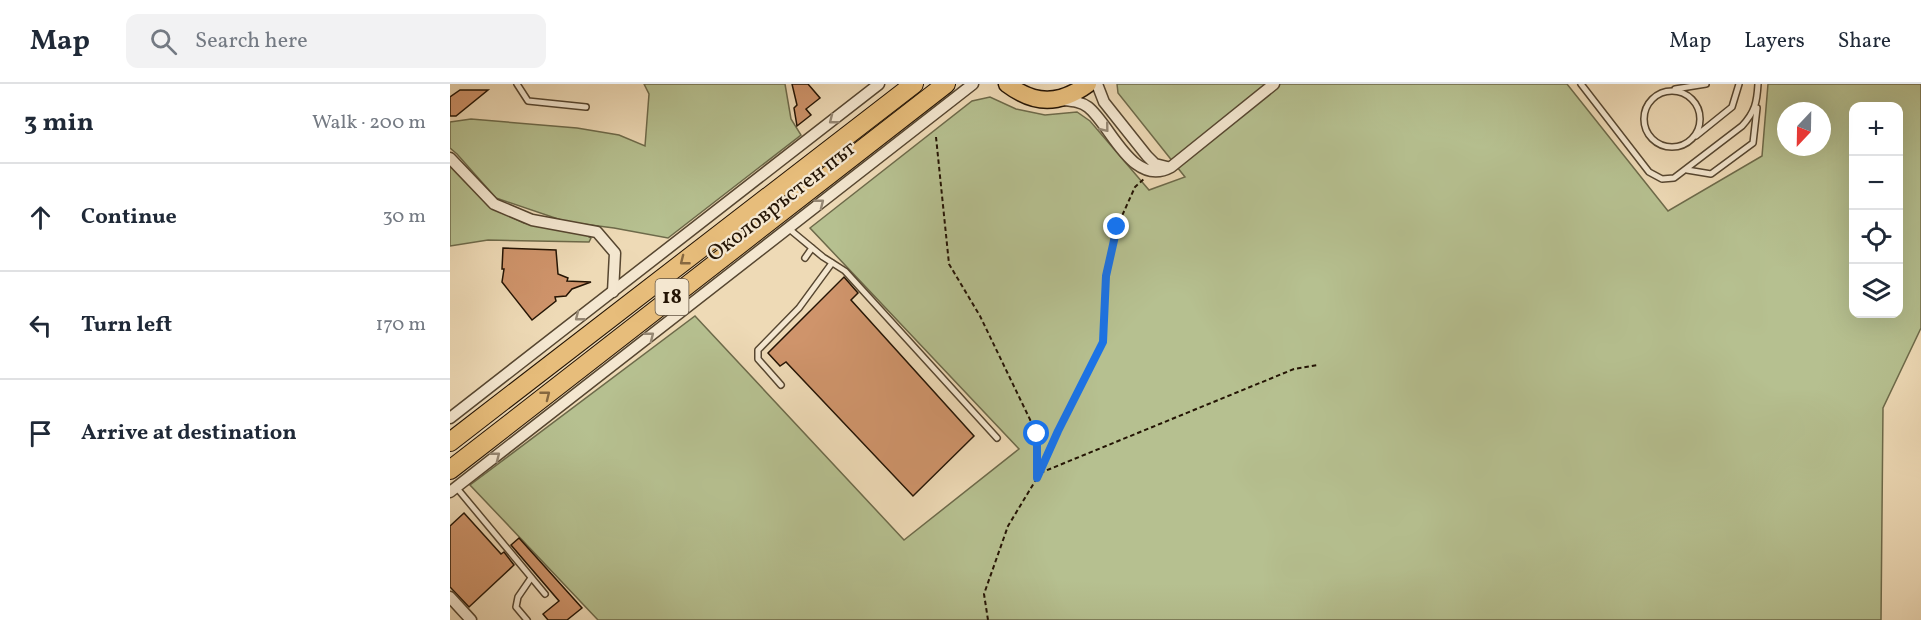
<!DOCTYPE html>
<html lang="en">
<head>
<meta charset="utf-8">
<style>
  :root { --surface:#fff; --page:#f2f2f3; --text:#1f2937; --muted:#747a83; --line:#e0e1e3 }
  body { margin:0; font-family:Vollkorn,serif; background:var(--page); color:var(--text) }
  .controls { position:absolute; right:18px; top:18px; display:grid; overflow:hidden; border-radius:12px; box-shadow:0 6px 24px #0002 }
  .controls button { width:54px; height:54px; display:grid; place-items:center; padding:0; border:0; border-bottom:2px solid var(--line); background:var(--surface); color:var(--text); font:30px sans-serif }
  .compass { position:absolute; left:1327px; top:18px; width:54px; height:54px; border-radius:50%; background:var(--surface); box-shadow:0 6px 24px #0002; rotate:202deg }
  .stop { position:absolute; width:18px; height:18px; margin:-14px; border:4px solid #1a73e8; border-radius:50%; background:#fff }
  .stop.end { background:#1a73e8; border-color:#fff; box-shadow:0 2px 6px #0008 }
  .list { margin:0; padding:0; list-style:none }
  h2 { display:flex; justify-content:space-between; align-items:center; height:78px; margin:0; padding:0 24px; font-size:26px }
  h2 small { font-size:20px; font-weight:400; color:var(--muted) }
  .list li { display:grid; grid-template-columns:39px 1fr auto; gap:18px; align-items:center; box-sizing:border-box; height:108px; padding:0 24px; border-top:2px solid var(--line) }
  .list b { display:block; font-size:22px; white-space:nowrap }
  .list em { font-size:20px; font-style:normal; color:var(--muted) }
  .icon { flex:none; width:33px; height:33px; fill:none; stroke:currentColor; stroke-width:2; stroke-linecap:round; stroke-linejoin:round }
  .map { position:relative; flex:none; width:1471px; height:536px; overflow:hidden }
  header { display:flex; align-items:center; gap:36px; box-sizing:border-box; height:84px; padding:0 30px; background:var(--surface); border-bottom:2px solid var(--line) }
  header strong { font-size:28px }
  nav { display:flex; gap:33px; margin-inline-start:auto; font-size:21px }
  .search { width:420px; height:54px; background:var(--page); display:flex; align-items:center; gap:15px; box-sizing:border-box; padding:0 21px; border-radius:12px; color:var(--muted); font-size:22px }
  main { display:flex }
  aside { flex:1; background:var(--surface) }
  .map>svg:first-child { display:block }
  .green { fill:#b6c090; stroke:#6d6a4a; stroke-width:1.5; fill-rule:evenodd }
  .building { fill:#cf946b; stroke:#241404; stroke-width:1.5 }
  .lines { fill:none; stroke-linecap:round; stroke-linejoin:round }
  .service-casing { stroke:#564630; stroke-width:8 }
  .minor-casing { stroke:#564630; stroke-width:13 }
  .primary-casing { stroke:#241404; stroke-width:19 }
  .trunk-casing { stroke:#241404; stroke-width:20 }
  .path { stroke:#241404; stroke-width:2; stroke-dasharray:4.5 3; stroke-linecap:butt }
  .service { stroke:#f4e7d0; stroke-width:5 }
  .minor { stroke:#f4e7d0; stroke-width:10 }
  .primary { stroke:#e7bd7b; stroke-width:16 }
  .trunk { stroke:#e7bd7b; stroke-width:18 }
  .oneway { stroke:#968874 }
  .oneway2 { stroke:#866840 }
  .route { stroke:#1a73e8; stroke-width:8 }
  .labels { text-anchor:middle; dominant-baseline:central; stroke-width:4.5; stroke-linejoin:round; paint-order:stroke }
  .shield { fill:#f4e7d0; stroke:#625341; stroke-width:1.5 }
  .shield-label { font-size:21px; font-weight:bold; fill:#241404 }
  .street-label { font-size:22px; fill:#241404; stroke:#f4e7d0 }
</style>
</head>
<body>
<header>
<strong>Map</strong>
<div class="search"><svg class="icon" aria-label="search" viewBox="0 0 24 24"><circle cx="10" cy="10" r="6"/><path d="M15 15l6 6"/></svg>Search here</div>
<nav><a>Map</a><a>Layers</a><a>Share</a></nav>
</header>
<main>
<aside>
<h2>3 min<small>Walk · 200 m</small></h2>
<ul class="list">
<li><svg class="icon" aria-label="ahead" viewBox="0 0 24 24"><path d="M12 20V5M6 11l6-6 6 6"/></svg><div><b>Continue</b></div><em>30 m</em></li>
<li><svg class="icon" aria-label="left" viewBox="0 0 24 24"><path d="M17 20v-9H6M10 6l-5 5 5 5"/></svg><div><b>Turn left</b></div><em>170 m</em></li>
<li><svg class="icon" aria-label="arrive" viewBox="0 0 24 24"><path d="M6 21V4h12l-3 4 3 4H6"/></svg><div><b>Arrive at destination</b></div></li>
</ul>
</aside>
<div class="map">
<svg width="1471" height="536" viewBox="0 0 1471 536">
  <rect width="100%" height="100%" fill="#eedab6"/>
  <filter id="stains"><feTurbulence type="fractalNoise" baseFrequency=".00333" numOctaves="4"/><feColorMatrix values="0 0 0 0 .2 0 0 0 0 .09 0 0 0 0 .02 0 0 0 .5 -.17"/></filter>
  <radialGradient id="worn" r=".72"><stop offset=".6" stop-color="#630" stop-opacity="0"/><stop offset="1" stop-color="#630" stop-opacity=".3"/></radialGradient>
  <g class="green">
    <polygon points="194,0 335,0 341,35 351,51 218,154 164,144 117,138 46,114 7,70 0,64 0,38 21,35 127,44 169,51 195,62 199,10"/>
    <path d="M667 0H1117L1218 127 1312 72 1318 0H1471V244L1433 324 1431 536H148L20 401 245 232 454 456 569 365 360 144 522 17 540 13 566 25 595 31 627 28 640 37 699 106 735 93 668 9ZM1404 22H1448V230H1404ZM1336 27H1372V63H1336Z"/>
    <polygon points="0,81 42,124 74,139 136,151 141,154 139,158 38,156 0,162"/>
  </g>
  <g class="building">
    <polygon points="342,0 358,0 370,14 356,25 361,31 347,42 344,24 347,21"/>
    <polygon points="10,6 38,6 6,32 0,32 0,13"/>
    <polygon points="53,164 106,166 108,190 118,194 117,197 141,198 122,205 116,212 105,213 106,217 82,236 52,198 54,185 52,185"/>
    <polygon points="394,193 408,209 401,216 524,352 463,412 336,278 330,282 318,269"/>
    <polygon points="14,429 51,470 54,468 64,481 19,523 0,503 0,442"/>
    <polygon points="69,454 132,524 117,536 98,536 93,530 109,517 61,461"/>
  </g>
  <g class="lines">
    <defs>
      <g id="service">
        <polyline points="67,0 78,17 136,23"/>
        <path d="M1131 0 1199 88 1212 95 1224 94 1292 42C1305 28 1307 18 1308 0"/>
        <polyline points="1225,5 1256,0"/>
        <circle cx="1222" cy="35" r="28"/>
        <polyline points="1246,52 1282,23 1289,0"/>
        <polyline points="1237,86 1261,90 1303,59 1307,24"/>
        <polyline points="338,144 373,173 395,187 547,354"/>
        <polyline points="355,174 362,164"/>
        <polyline points="331,301 308,275 308,266 349,224 382,179"/>
        <polyline points="6,403 95,510"/>
        <polyline points="77,536 66,523 68,513 81,494"/>
      </g>
      <g id="minor">
        <polyline points="647,0 654,18 697,72 705,80 717,83"/>
        <path d="M611 16C621 17 630 17 638 23 661 41 682 104 721 83L824 0"/>
        <polyline points="0,74 44,120 82,136 147,148 165,169 163,208"/>
        <polyline points="0,334 429,0"/>
        <polyline points="0,408 523,0"/>
        <polyline points="0,513 21,536"/>
      </g>
      <path id="primary" d="M557 0C585 21 609 21 638 0"/>
      <g id="trunk">
        <polyline points="0,358 464,0"/>
        <polyline points="0,386 496,0"/>
      </g>
    </defs>
    <use href="#service" class="service-casing"/>
    <use href="#minor" class="minor-casing"/>
    <use href="#primary" class="primary-casing"/>
    <use href="#trunk" class="trunk-casing"/>
    <g class="path">
      <polyline points="486,53 499,180 530,232 587,350 587,391"/>
      <polyline points="590,389 844,285 868,281"/>
      <polyline points="538,536 534,510 558,442 587,394 608,347 653,258 656,192 667,143 685,103 694,95"/>
    </g>
    <use href="#service" class="service"/>
    <use href="#minor" class="minor"/>
    <use href="#primary" class="primary"/>
    <use href="#trunk" class="trunk"/>
  </g>
  <defs><path id="oneway-chevron" d="M-2-3.5L2.5 0L-2 3.5" fill="none" stroke-width="1.6" stroke-linecap="round" stroke-linejoin="round" transform="scale(1.5)"/></defs>
  <g class="oneway">
    <use href="#oneway-chevron" transform="translate(383 36) rotate(142)"/>
    <use href="#oneway-chevron" transform="translate(655 44) rotate(51)"/>
    <use href="#oneway-chevron" transform="translate(370 119) rotate(-38)"/>
    <use href="#oneway-chevron" transform="translate(129 233) rotate(142)"/>
    <use href="#oneway-chevron" transform="translate(200 252) rotate(-38)"/>
    <use href="#oneway-chevron" transform="translate(46 372) rotate(-38)"/>
  </g>
  <g class="oneway2">
    <use href="#oneway-chevron" transform="translate(234 177) rotate(142)"/>
    <use href="#oneway-chevron" transform="translate(96 311) rotate(-38)"/>
  </g>
  <g class="lines">
    <polyline class="route" points="587,350 587,394 608,347 653,258 656,192 667,143"/>
  </g>
  <g class="labels">
    <rect class="shield" x="205.5" y="195" width="33" height="36" rx="4.5"/>
    <g class="shield-label">
      <text x="222" y="213">18</text>
    </g>
    <g class="street-label">
      <text transform="translate(332 118) rotate(-38)">Околовръстен път</text>
    </g>
  </g>
  <rect width="100%" height="100%" filter="url(#stains)"/>
  <rect width="100%" height="100%" fill="url(#worn)"/>
</svg>
<div class="controls">
<button>+</button>
<button>−</button>
<button><svg class="icon" aria-label="locate" viewBox="0 0 24 24"><circle cx="12" cy="12" r="6"/><path d="M12 2v4M12 18v4M2 12h4M18 12h4"/></svg></button>
<button><svg class="icon" aria-label="layers" viewBox="0 0 24 24"><path d="M12 4l9 5-9 5-9-5zM3 14l9 5 9-5"/></svg></button>
</div>
<svg class="compass" viewBox="-18 -18 36 36"><path d="M0-13l5 13h-10z" fill="#e53935"/><path d="M0 13l5-13h-10z" fill="#747a83"/></svg>
<div class="stop" style="left:587px;top:350px"></div>
<div class="stop end" style="left:667px;top:143px"></div>
</div>
</main>
</body>
</html>
